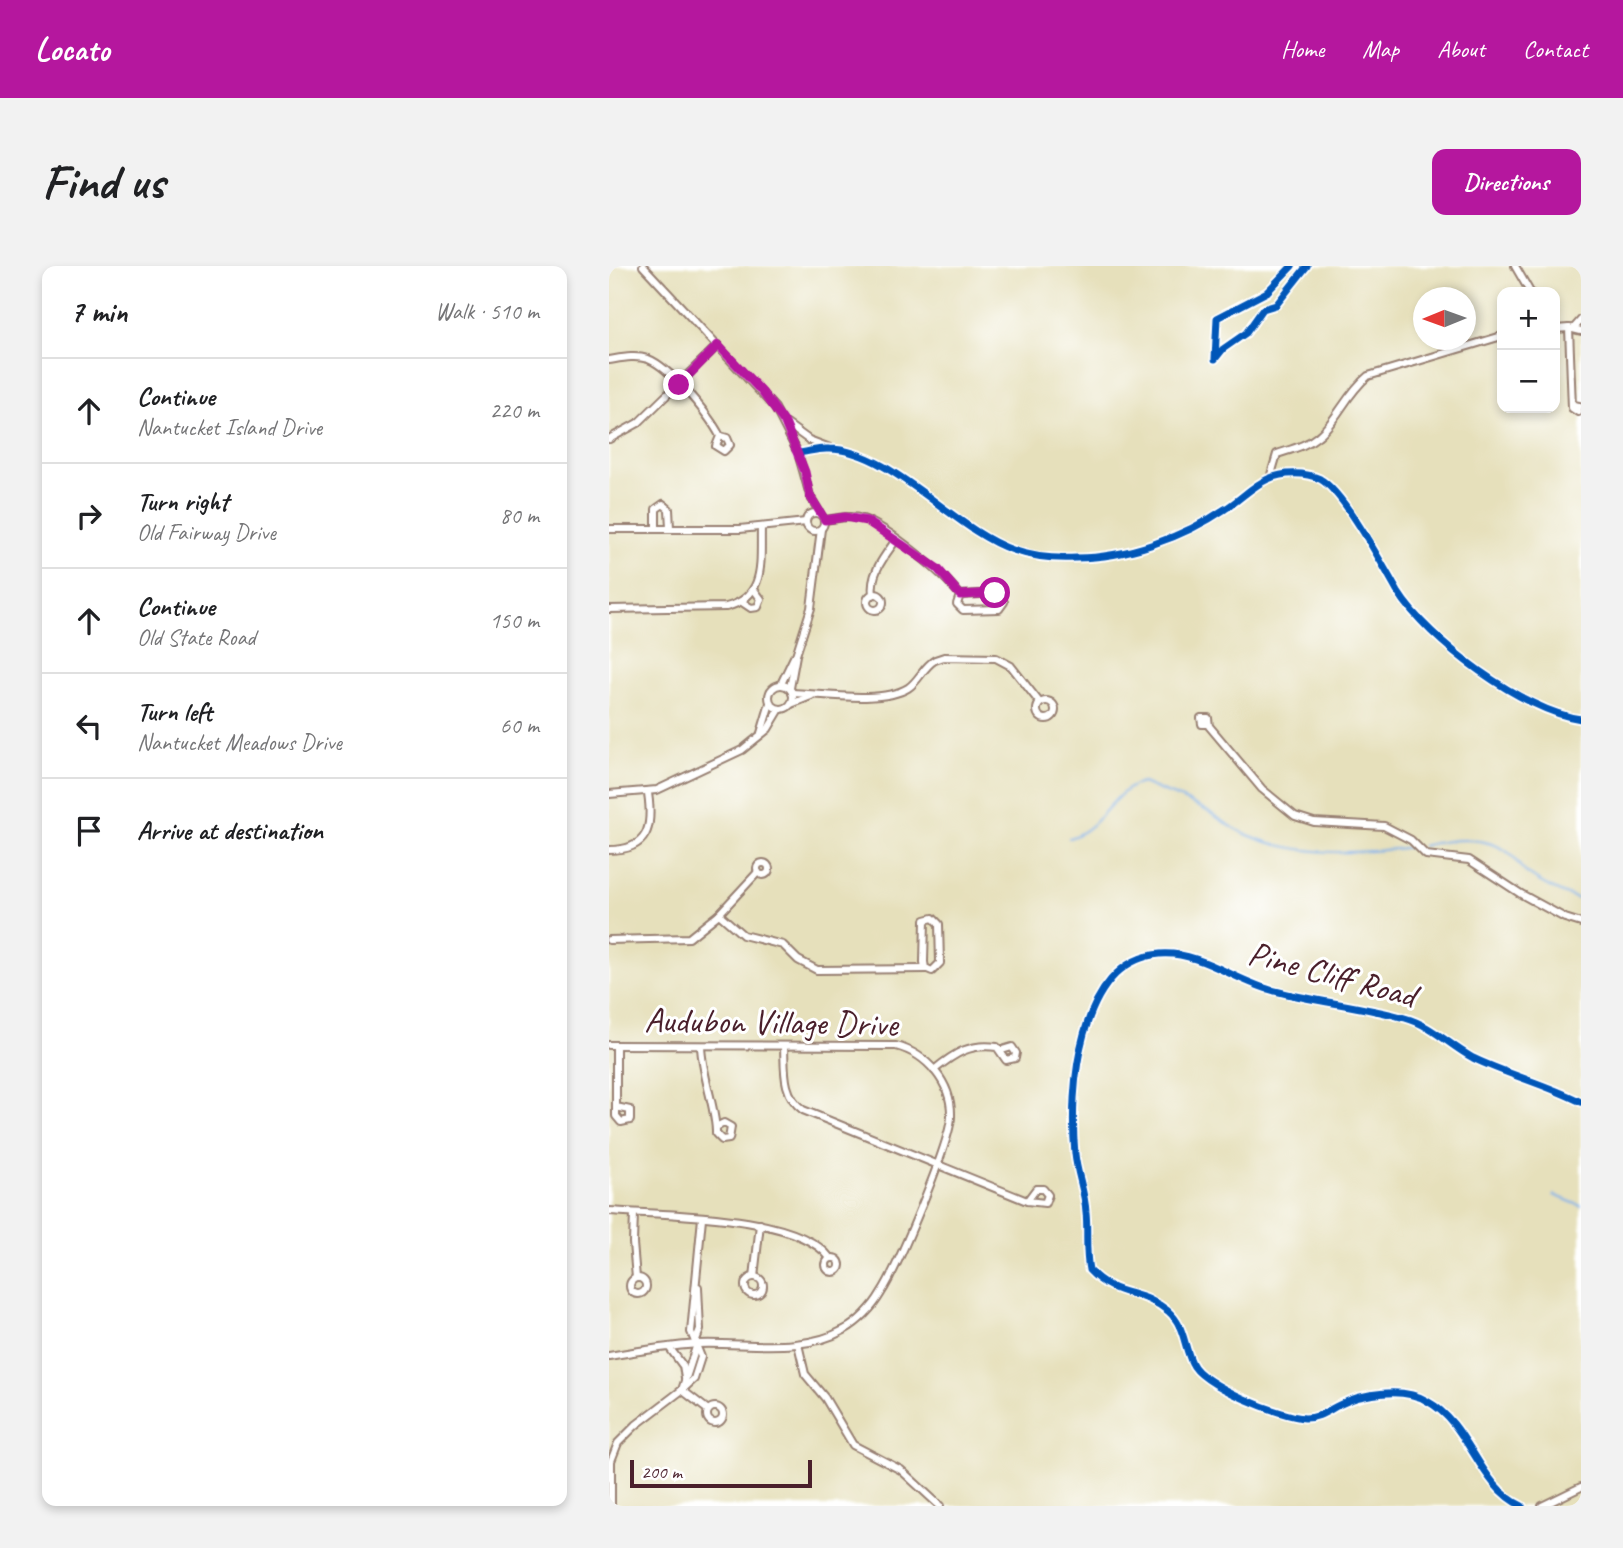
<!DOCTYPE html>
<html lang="en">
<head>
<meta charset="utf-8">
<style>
  :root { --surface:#fff; --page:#f2f2f2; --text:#202124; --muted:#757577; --line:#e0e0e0; --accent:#b5179e }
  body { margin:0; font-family:Caveat,sans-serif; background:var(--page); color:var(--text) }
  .controls { position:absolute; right:21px; top:21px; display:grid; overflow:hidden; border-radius:14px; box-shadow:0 4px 10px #0003 }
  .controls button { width:63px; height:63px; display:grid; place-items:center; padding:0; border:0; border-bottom:2px solid var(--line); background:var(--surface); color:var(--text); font:35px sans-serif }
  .compass { position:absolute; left:804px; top:21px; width:63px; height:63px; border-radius:50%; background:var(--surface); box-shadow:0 4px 10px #0003; rotate:269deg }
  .scale { position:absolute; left:21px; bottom:18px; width:182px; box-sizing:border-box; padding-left:7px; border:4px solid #4a1f2b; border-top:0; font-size:19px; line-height:24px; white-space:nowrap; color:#4a1f2b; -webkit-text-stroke:5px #fff; paint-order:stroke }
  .stop { position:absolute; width:21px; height:21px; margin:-16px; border:5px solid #b5179e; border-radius:50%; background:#fff }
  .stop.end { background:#b5179e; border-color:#fff; box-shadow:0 2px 7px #0008 }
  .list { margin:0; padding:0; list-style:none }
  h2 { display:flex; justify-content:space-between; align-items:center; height:91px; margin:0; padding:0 28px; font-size:30px }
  h2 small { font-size:23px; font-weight:400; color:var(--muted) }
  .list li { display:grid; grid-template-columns:46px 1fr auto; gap:21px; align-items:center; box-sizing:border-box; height:105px; padding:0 28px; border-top:2px solid var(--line) }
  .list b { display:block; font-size:26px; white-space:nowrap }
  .list p { margin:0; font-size:23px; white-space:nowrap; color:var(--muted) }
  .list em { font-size:23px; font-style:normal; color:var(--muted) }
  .icon { flex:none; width:38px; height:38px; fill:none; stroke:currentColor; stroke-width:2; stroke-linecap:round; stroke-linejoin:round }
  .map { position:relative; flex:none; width:972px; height:1240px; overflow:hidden; border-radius:14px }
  header { display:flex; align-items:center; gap:42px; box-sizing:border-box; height:98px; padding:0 35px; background:var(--accent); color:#fff }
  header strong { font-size:33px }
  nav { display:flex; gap:38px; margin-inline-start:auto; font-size:24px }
  .intro { display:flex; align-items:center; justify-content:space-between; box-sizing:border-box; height:168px; padding:0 42px }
  h1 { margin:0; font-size:49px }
  .button { padding:18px 32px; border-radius:14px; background:var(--accent); color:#fff; font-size:24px; font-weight:700 }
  main { display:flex; gap:42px; padding:0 42px }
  aside { flex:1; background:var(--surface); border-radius:14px; box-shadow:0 4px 10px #0003 }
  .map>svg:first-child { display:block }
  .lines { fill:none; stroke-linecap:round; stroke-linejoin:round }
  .stream { stroke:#7db0ea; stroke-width:2 }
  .minor-casing { stroke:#988073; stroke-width:10 }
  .minor { stroke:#fff; stroke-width:6 }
  .cycleway-casing { stroke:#fff; stroke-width:11 }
  .cycleway { stroke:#0057b8; stroke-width:7 }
  .route { stroke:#b5179e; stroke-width:9 }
  .labels { text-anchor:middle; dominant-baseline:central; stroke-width:6; stroke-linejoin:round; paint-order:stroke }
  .street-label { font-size:35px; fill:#4a1f2b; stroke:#fff }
</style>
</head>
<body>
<header>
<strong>Locato</strong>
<nav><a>Home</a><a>Map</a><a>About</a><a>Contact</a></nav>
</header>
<div class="intro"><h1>Find us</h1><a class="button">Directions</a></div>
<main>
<aside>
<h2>7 min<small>Walk · 510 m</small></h2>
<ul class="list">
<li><svg class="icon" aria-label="ahead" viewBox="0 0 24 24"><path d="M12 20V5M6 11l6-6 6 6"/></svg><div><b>Continue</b><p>Nantucket Island Drive</p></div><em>220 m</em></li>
<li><svg class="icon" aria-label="right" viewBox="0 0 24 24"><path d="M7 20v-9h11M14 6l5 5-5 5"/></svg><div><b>Turn right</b><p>Old Fairway Drive</p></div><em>80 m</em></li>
<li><svg class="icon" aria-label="ahead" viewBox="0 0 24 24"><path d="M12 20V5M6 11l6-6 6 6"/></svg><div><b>Continue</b><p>Old State Road</p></div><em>150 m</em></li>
<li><svg class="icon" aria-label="left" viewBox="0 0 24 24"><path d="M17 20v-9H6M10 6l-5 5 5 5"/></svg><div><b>Turn left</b><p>Nantucket Meadows Drive</p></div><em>60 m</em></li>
<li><svg class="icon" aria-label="arrive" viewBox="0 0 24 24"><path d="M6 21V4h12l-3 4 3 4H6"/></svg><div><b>Arrive at destination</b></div></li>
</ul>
</aside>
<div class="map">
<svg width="972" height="1240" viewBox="0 0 972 1240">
  <rect width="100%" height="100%" fill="#fff"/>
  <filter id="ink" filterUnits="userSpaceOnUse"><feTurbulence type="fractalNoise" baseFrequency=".0143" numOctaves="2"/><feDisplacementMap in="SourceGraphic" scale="14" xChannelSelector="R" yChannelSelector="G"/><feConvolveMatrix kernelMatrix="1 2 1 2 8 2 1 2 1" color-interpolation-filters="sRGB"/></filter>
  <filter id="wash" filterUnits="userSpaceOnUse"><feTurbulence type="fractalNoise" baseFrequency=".00686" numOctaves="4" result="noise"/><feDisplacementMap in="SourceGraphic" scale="28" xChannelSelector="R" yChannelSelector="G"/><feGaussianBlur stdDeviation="1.57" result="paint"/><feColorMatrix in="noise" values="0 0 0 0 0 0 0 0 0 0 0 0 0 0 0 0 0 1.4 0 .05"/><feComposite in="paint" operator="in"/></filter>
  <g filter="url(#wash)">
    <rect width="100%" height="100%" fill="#e6e0bb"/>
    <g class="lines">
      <g class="stream">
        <path d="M460 572C494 562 506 520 534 517 555 527 578 533 598 545 612 553 623 563 639 569 691 591 749 588 803 581"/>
        <path d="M813 580C841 573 877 568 901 588 908 594 911 603 919 608 934 619 954 628 972 634"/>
        <polyline points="945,929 972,940"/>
      </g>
    </g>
  </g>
  <g filter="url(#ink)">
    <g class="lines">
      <defs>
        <g id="minor">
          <polyline points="34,0 166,142 189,187 201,230 211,247"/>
          <polyline points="906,0 921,26"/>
          <polyline points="960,62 963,142 969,146 970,140 965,139"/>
          <polyline points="965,62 972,54"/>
          <polyline points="946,63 960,62 972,65"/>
          <path d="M0 94C13 92 26 89 39 93 61 101 100 149 111 170L118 172 121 179 115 185 107 180 111 170"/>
          <polyline points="178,158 200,174 221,182"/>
          <polyline points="0,173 29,157 109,79"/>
          <path d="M189 187C199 186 210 182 220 183 282 183 346 265 404 284 424 291 446 293 467 292 517 292 575 271 616 243 631 234 643 220 659 213 674 206 697 206 711 213 735 226 774 300 789 326 819 374 915 446 972 453"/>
          <path d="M661 212 668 188C683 183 697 180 709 170 728 155 737 128 759 110L893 70"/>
          <circle cx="206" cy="256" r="9"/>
          <path d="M216 254C228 252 242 249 254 253 280 262 334 307 351 329L389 327 395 336 390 343 354 344 348 338 351 329"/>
          <polyline points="47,262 47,243 54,238 60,243 61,262"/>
          <polyline points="0,263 131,263 197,256"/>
          <circle cx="266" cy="336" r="8"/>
          <path d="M264 329C261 307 275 291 287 274"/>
          <polyline points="133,336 142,342 149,341 152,333 146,325"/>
          <path d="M0 343 117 341C158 331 151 295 152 261"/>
          <polyline points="172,418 185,391"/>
          <circle cx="172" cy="431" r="12"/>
          <polyline points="181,422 187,389 202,342 212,263"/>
          <path d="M183 427C213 428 273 438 299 422 310 415 314 401 326 394L335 391 387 392 402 400 431 437"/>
          <circle cx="437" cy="444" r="9"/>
          <polyline points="182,438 202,430"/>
          <polyline points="599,458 593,458 592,452 599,452 600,460 653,523 686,550 705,556 775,560 802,574 817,589 860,594 912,628 956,652 972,657"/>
          <polyline points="152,467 161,437"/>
          <polyline points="0,528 48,524 133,484 159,463 171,443"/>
          <path d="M0 584C40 584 44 561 39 527"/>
          <circle cx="154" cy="603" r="6"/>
          <polyline points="110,648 134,669 174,679 189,694 208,704 318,703"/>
          <polygon points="324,652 330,658 331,697 323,705 316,702 315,696 316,654"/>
          <polyline points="0,674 80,672 110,648 149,606"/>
          <path d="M0 779 287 780C318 788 343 817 342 850 342 875 288 1003 272 1027 264 1041 250 1056 235 1064 192 1088 137 1076 89 1078 59 1080 29 1085 0 1090"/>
          <polyline points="7,779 7,850 12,856 21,854 21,844 7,841"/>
          <path d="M92 780C93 810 108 846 107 868L113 874 120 873 122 861 115 857 109 860"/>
          <path d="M175 780C176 804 173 829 194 844L418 935 436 937 439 929 434 923H427L418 935"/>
          <path d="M325 804C346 787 361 777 388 781L397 794 406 792 407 787 403 781 393 784"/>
          <path d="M0 945C53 949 188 947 221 992"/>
          <polyline points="25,947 24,977 27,1012"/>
          <polyline points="93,952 82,1066 92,1091 85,1113 73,1124 99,1144"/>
          <circle cx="224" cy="999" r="7"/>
          <polyline points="145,1011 151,958"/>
          <circle cx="145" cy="1020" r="9"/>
          <circle cx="29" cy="1020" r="8"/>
          <polyline points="87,1074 91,1064 89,1021"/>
          <polyline points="189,1078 196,1108 216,1132 244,1179 292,1204 331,1240"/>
          <polyline points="60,1081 74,1100 76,1112"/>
          <circle cx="106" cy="1149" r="8"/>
          <polyline points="2,1240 2,1195 9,1177 27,1159 73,1124 88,1078"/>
          <path d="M913 1240C868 1219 862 1159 818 1135 795 1121 753 1127 730 1139 718 1145 710 1152 696 1152 673 1151 592 1119 583 1097 574 1078 576 1060 559 1045 531 1022 507 1033 480 1004 476 984 479 965 477 946 476 926 468 908 466 888 460 826 468 695 551 688 592 685 627 716 666 725 708 736 753 740 796 752 822 759 840 779 864 792 899 809 937 818 972 836"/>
          <polyline points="933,1240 972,1221"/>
        </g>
      </defs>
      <use href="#minor" class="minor-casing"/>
      <use href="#minor" class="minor"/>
      <defs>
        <g id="cycleway">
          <polyline points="683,0 658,26 608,52 606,93 614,83 637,67 654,43 667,39 698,0"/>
          <path d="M189 187C199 186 210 182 220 183 282 183 346 265 404 284 424 291 446 293 467 292 517 292 575 271 616 243 631 234 643 220 659 213 674 206 697 206 711 213 735 226 774 300 789 326 819 374 915 446 972 453"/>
          <path d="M913 1240C868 1219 862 1159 818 1135 795 1121 753 1127 730 1139 718 1145 710 1152 696 1152 673 1151 592 1119 583 1097 574 1078 576 1060 559 1045 531 1022 507 1033 480 1004 476 984 479 965 477 946 476 926 468 908 466 888 460 826 468 695 551 688 592 685 627 716 666 725 708 736 753 740 796 752 822 759 840 779 864 792 899 809 937 818 972 836"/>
        </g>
      </defs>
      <use href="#cycleway" class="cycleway-casing"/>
      <use href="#cycleway" class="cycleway"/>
    </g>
  </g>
  <g class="lines" filter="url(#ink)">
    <polyline class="route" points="70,119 109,79 153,126 176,157 196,206 201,230 216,254 236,251 258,255 329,303 351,329 386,327"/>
  </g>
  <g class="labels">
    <g class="street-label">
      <text transform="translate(723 708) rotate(15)">Pine Cliff Road</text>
      <text transform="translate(162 756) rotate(1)">Audubon Village Drive</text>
    </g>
  </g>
</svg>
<div class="controls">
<button>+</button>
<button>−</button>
</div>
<svg class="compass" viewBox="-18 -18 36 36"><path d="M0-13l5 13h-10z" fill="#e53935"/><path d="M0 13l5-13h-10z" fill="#757577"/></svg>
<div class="scale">200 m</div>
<div class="stop" style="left:386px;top:327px"></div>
<div class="stop end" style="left:70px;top:119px"></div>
</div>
</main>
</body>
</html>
